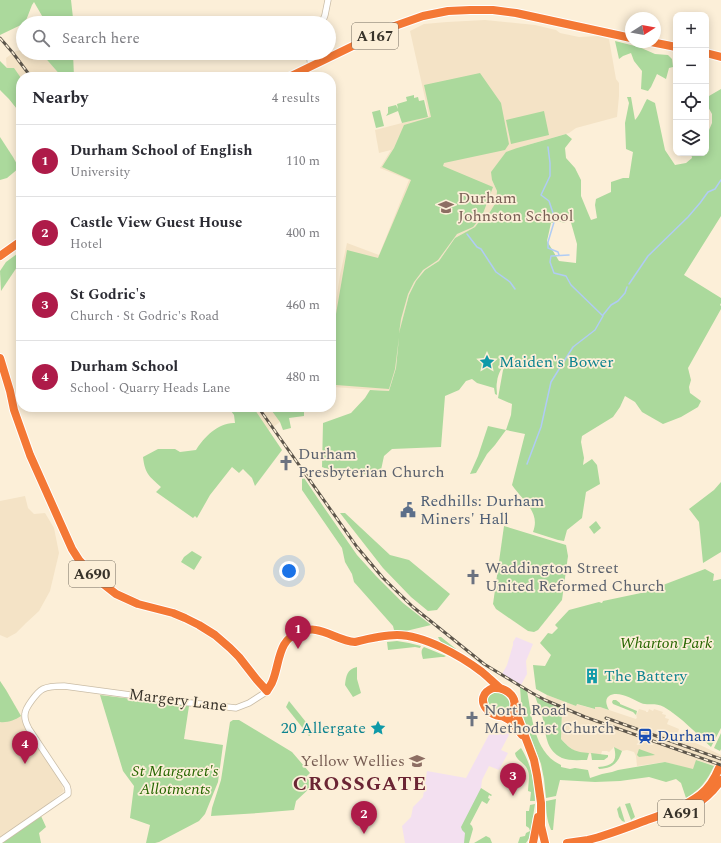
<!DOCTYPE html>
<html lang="en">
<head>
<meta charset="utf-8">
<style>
  :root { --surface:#fff; --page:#f7f7f7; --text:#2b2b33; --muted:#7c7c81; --line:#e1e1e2; --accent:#ae1b49 }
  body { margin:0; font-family:Spectral,serif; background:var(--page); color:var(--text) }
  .controls { position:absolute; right:12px; top:12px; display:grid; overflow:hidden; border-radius:8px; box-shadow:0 2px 10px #0003 }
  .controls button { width:36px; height:36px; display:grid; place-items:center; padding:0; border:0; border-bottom:1px solid var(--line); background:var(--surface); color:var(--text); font:20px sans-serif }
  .compass { position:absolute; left:625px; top:12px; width:36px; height:36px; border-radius:50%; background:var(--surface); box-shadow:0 2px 10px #0003; rotate:79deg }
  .you { position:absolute; left:289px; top:571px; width:14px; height:14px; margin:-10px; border:3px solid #fff; border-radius:50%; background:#1a73e8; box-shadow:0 0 0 6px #1a73e833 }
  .badge { display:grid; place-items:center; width:26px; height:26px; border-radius:50%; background:var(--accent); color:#fff; font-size:13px; font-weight:700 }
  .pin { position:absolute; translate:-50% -33px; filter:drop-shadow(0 1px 2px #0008) }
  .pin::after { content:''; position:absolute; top:21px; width:14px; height:12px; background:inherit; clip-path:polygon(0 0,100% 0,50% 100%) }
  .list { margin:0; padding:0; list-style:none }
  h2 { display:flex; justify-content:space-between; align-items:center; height:52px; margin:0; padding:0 16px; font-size:17px }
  h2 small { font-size:13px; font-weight:400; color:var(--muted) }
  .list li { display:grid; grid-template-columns:26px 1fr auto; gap:12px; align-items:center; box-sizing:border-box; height:72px; padding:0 16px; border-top:1px solid var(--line) }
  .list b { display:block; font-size:15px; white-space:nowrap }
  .list p { margin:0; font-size:13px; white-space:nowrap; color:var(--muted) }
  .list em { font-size:13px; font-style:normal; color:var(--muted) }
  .icon { flex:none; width:22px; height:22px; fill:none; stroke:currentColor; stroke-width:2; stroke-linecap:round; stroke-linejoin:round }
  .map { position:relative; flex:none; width:721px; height:843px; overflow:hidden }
  .search { position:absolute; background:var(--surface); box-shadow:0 2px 10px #0003; left:16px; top:16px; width:320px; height:44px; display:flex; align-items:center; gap:10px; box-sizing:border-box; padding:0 14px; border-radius:22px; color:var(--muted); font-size:15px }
  .panel { position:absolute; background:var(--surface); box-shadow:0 2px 10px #0003; left:16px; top:72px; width:320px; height:340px; border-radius:16px }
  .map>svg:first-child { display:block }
  .commercial { fill:#f3e0f0 }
  .built { fill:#f4e3c6 }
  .green { fill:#abd99c; fill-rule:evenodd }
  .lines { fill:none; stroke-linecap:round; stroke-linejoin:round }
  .stream { stroke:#b0ccf5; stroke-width:1.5 }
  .minor-casing { stroke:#cabda7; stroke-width:7 }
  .highway-casing { stroke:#fff; stroke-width:10 }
  .minor { stroke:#fff; stroke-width:5.5 }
  .highway { stroke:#f47835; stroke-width:8 }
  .rail-casing { stroke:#5d564b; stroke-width:3 }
  .rail { stroke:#fcefd8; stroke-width:1.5; stroke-dasharray:4.5; stroke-linecap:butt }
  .labels { text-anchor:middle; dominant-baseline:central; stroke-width:3.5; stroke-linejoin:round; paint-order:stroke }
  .shield { fill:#fcefd8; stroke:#736b5e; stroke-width:1 }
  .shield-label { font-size:15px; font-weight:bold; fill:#38332a }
  .education-label { font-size:16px; fill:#785e54; stroke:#fcefd8; text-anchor:start }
  .culture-label { font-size:16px; fill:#0d838f; stroke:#fcefd8; text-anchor:start }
  .worship-label { font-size:16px; fill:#5b616d; stroke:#fcefd8; text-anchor:start }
  .service-label { font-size:16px; fill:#4e5e75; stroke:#fcefd8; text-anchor:start }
  .park-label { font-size:16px; font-style:italic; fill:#276601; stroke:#fcefd8 }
  .street-label { font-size:16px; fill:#38332a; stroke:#fcefd8 }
  .transit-label { font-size:16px; fill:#164399; stroke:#fcefd8; text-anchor:start }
  .district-label { font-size:20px; font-weight:bold; letter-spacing:1px; fill:#6b2534; stroke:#fcefd8 }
</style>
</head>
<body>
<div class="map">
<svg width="721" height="843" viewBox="0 0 721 843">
  <rect width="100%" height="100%" fill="#fcefd8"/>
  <g class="commercial">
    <polygon points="516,637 533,644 526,661 527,674 520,687 501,676 507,665 513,645 513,642"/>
    <polygon points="493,727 505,728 511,731 501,750 508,753 499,770 489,766 482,780 481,788 467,830 468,843 405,843 402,826 411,817 413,807 423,797 427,771 466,778"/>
  </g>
  <g class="built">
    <polygon points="485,20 535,25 556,30 560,33 579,37 599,36 609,39 616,79 619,83 619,96 617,117 576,128 569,133 517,148 492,180 497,191 496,202 490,212 481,219 475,227 455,238 439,261 425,270 416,281 409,295 399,335 396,368 389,391 333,387 331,374 331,335 340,275 347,243 379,255 409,180 380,168 391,150 379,153 375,130 429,116 410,31 424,24 447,22"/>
    <polygon points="23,50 23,53 41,53 62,77 21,77 21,114 9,99 6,58 16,51"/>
    <polygon points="239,407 275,407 280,422 265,433"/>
    <polygon points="25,496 28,508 34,514 45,513 54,528 59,553 50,591 39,611 26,623 16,633 7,638 0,635 0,501"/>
    <polygon points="0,681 6,690 21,716 25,728 42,752 58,776 64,791 42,809 0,838"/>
    <polygon points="547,695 576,706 576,704 594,709 595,707 600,707 636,719 637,717 636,716 639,709 646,711 646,712 648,712 649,709 653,711 654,709 663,712 662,714 666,715 665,718 669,719 667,724 679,729 677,736 698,744 721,755 721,768 697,760 694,770 665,762 637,766 636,756 634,752 627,750 622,751 614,747 609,752 607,751 602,751 601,755 576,752 567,745 561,739 562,709 544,701"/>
  </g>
  <g class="green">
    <polygon points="0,0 71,0 73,18 63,23 43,23 45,21 34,2 32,5 25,23 0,35"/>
    <polygon points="615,41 639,47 655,54 668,55 672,59 673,67 669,68 666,79 657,74 651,87 648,91 641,89 642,71 634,61 631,53 623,56 619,59"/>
    <polygon points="41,53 73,53 74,77 62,77"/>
    <polygon points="0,61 7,68 14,68 21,78 21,114 9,99 0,90"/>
    <path d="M480 73 501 103 509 144 505 150 444 163 443 166 493 187 482 216 473 227 457 234 438 260 423 270 414 282 408 294 401 319 399 333 409 295 416 281 425 270 439 261 455 238 475 227 481 219 490 212 496 202 497 191 492 180 491 172 506 152 517 148 566 134 572 139 565 148 566 158 575 168 581 180V196L588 213 591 220 597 218 595 205 596 199 611 192V182L623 178H629L633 152 626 149 625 123 629 103 627 97H631L635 120C640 115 643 106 647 99L655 103 665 150 675 165 686 163 692 158 691 153H706V137L712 123V114L707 105 709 96 721 89V216L684 275 721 298V303L720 305 721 306V309L688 368 691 380 689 387 690 393 701 401 698 407 681 417 663 424 642 412 635 402 625 396 620 407 613 417 582 436 581 442 584 458 583 465 592 459 597 465 600 484 586 492 582 518 567 530 564 541 558 540 533 532C541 512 522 500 512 485L525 434 506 430 495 445 487 454 476 473 470 474 478 456 488 426 506 430 511 415 512 404 498 398 503 370 507 363 513 356V354C505 361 498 372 497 382 496 386 497 391 497 395L495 394 494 388 477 383 472 379 466 381 459 390 445 396 441 447 392 449 384 456 381 470 372 475 332 471 322 467 323 423 351 413 365 398 370 390 389 391 396 368 399 337 395 369 389 389 336 385 331 370V343L347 250 378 258 411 180 382 167 394 148 404 125 431 117 424 85ZM570 219 577 244 576 263 559 261 547 241 551 223 559 221 564 223Z"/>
    <polygon points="414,95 414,98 418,97 419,101 424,100 428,117 402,123 398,111 386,116 388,113 388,107 396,105 398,109 397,104 407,101 406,97"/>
    <polygon points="380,110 384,126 376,128 372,112"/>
    <polygon points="544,111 549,135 511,144 506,120"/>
    <polygon points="0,137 13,157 19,168 7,178 0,180"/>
    <polygon points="21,251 21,261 1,291 0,271 6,262"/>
    <path d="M228 407H253L282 450 255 486 252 478 243 469 239 473 232 467 210 495 197 518 195 516 193 518 156 492 161 487C149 476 145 474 143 457L158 449H175L180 452 196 450C204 437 219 422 235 423L234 415Z"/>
    <polygon points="269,407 304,407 304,416 289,418 291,428 283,430 280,422"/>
    <polygon points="302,475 325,509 357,555 376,576 403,603 431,625 406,631 400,632 394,630 393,626 354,582 352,574 345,562 342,548 302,490"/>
    <polygon points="721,482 721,552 703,563 699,522 689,509 714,490"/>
    <polygon points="340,513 345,513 390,555 409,560 450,594 437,610 428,611 411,597 383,568"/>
    <polygon points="596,521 601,528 594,534 589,527"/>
    <polygon points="504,526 566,545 568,556 562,600 538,630 534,632 528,631 496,609 493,604"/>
    <polygon points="192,551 202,557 194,570 181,562 184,557"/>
    <path d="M705 569 714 574 713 581 721 579V728L711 747C697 734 681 717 664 707 655 702 648 706 641 703 632 699 618 690 609 696 604 700 607 706 609 710L600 707H595V709L577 704 576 706 547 695 536 689 533 665 545 666 551 655 540 643 548 633 552 634 558 628 555 625 569 610 599 602 602 603 603 601 641 593H642Z"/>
    <path d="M438 637H441L456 649V650C449 647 441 645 438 637Z"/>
    <polygon points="397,641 409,643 421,646 420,648 415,647 388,650 387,642"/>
    <path d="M424 647 446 656 444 657H441L423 659C422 655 420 650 424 647Z"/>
    <path d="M357 667V679L361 693 353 697 345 685C346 676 347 669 357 667Z"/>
    <path d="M0 681 6 690 21 716C15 720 7 723 0 722Z"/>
    <path d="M520 687 527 691C532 716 534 753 561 765V767L570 769 575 768 588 770 590 778 602 774 612 772 618 770 665 762 693 769 696 760 714 766C707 781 701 789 686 798L681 783 676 779 666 782 649 777 620 781 595 782 560 780 556 796 546 798 544 779 541 764 522 714Z"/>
    <path d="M497 691C505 695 511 699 510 709 500 718 494 711 486 703L487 695 492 692Z"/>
    <polygon points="100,695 189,706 184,739 223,745 218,782 205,814 199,821 159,842 155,843 146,843 150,825 130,818 134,786 123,771"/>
    <path d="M535 696 544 701 562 709 561 739C571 750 575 752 589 753L587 760C579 760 569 761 562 758 547 751 546 737 544 723 542 714 538 705 535 696Z"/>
    <polygon points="613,700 616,700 620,703 620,704 637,711 636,715 633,712 613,704 612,702"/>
    <polygon points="289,701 314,732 309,736 286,707"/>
    <polygon points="233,720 239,720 292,752 310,773 306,777 313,785 296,801 294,810 258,813 211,816 212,808 221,780 230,722"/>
    <polygon points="721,733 721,749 720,751 714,748"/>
    <path d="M614 747 622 751C618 763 613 768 599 769L598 767C612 766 618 762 614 747Z"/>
    <path d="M521 748C532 766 534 781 535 801H530L531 792 528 791C528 786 530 776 528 771 526 763 516 761 515 753Z"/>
    <polygon points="639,749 653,754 655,755 639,757 637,755"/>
    <polygon points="591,753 607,755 608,755 608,757 604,760 592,760"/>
    <polygon points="481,788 492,795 491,796 489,795 488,798 490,799 487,804 482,801 470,824 472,826 473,829 469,843 464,843 465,833 462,830 461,827"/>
    <path d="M556 799 553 830H551C547 821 546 812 546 801Z"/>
    <polygon points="630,803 635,817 631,820 625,804"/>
    <polygon points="535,804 531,829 532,829 530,837 526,843 518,843 520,837 525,836 526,833 530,831 529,828 526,826 526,811 529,811 530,805"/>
    <polygon points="620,806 625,822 622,821 619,817 617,809"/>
    <polygon points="41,816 46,827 39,833 41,843 1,843 12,834"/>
    <polygon points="486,836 490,838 492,843 474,843"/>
  </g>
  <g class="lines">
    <g class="stream">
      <polyline points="548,147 550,163 550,176 541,195 549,201 555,219 548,242 548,248 558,252 559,255"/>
      <polyline points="467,234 477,247 481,249 496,272 510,282 515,289"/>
      <polyline points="629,284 648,256 688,217 700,203 708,192 715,189 721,180"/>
      <polyline points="603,315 611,305 618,301 625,293 627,287"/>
      <polyline points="527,464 541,427 551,382 573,347 595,330 603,316 571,285 566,276 554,273 550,262 551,256 569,255"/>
    </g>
    <defs>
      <g id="minor">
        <polyline points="322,23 325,15 328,0"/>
        <polyline points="311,53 310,60 311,66"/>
        <polyline points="316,53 321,62"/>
        <path d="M0 841 68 794V790L67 786 29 729C27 725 24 720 25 714 25 708 37 692 43 689 49 686 58 686 64 686L182 702 236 708 249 703 263 694 267 691"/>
      </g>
      <g id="highway">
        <polyline points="651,42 676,47"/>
        <polyline points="706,53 721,57"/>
        <polyline points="289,77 392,27 423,16 448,11 470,10 493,10 516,13 631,38"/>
        <polyline points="0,256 21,241"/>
        <path d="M0 358 10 391 14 410 30 455 72 549 79 560 97 579 116 594 138 604 173 613 185 618 199 625 215 635 230 648 239 657 257 680 267 691C269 687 272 684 273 680 280 662 278 638 301 632 306 630 311 629 316 630 329 632 341 641 355 642 367 639 385 635 397 635 424 635 461 656 482 672 488 677 494 683 500 688"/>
        <path d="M493 688C508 687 521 699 511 714 491 724 470 697 493 688Z"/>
        <polyline points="515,707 517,715 534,760 537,775 541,803 541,826 545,843"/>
        <polyline points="504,717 511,721 522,735"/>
        <path d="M662 820C686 811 707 802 721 780"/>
        <polyline points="533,843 538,817"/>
        <path d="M567 843C574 842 581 841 588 840 608 835 628 827 647 820 665 814 684 807 700 795 709 788 715 778 719 768"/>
      </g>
    </defs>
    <use href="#minor" class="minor-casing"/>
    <use href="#highway" class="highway-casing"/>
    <use href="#minor" class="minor"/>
    <use href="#highway" class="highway"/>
    <defs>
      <g id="rail">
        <polyline points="0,38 13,53 31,77"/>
        <polyline points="258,407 357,547 383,578 413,607 484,664 532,693 545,700 585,717 721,765"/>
        <polyline points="606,718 721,759"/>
      </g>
    </defs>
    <use href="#rail" class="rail-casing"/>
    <use href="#rail" class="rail"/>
  </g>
  <defs>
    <symbol id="school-bare" viewBox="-9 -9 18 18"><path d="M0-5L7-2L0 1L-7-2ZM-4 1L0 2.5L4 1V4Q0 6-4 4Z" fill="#8d6e63" stroke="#fcefd8" stroke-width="2.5" paint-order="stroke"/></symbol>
    <symbol id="sight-bare" viewBox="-9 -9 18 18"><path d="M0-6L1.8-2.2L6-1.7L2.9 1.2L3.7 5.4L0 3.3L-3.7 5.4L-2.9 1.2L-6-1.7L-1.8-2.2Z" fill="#0f9aa8" stroke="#fcefd8" stroke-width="2.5" paint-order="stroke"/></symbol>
    <symbol id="church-bare" viewBox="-9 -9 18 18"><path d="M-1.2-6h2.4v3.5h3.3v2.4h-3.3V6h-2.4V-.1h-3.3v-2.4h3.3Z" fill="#6b7280" stroke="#fcefd8" stroke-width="2.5" paint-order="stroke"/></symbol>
    <symbol id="civic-bare" viewBox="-9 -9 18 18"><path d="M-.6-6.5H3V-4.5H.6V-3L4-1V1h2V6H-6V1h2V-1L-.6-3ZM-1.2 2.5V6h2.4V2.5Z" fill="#5c6f8a" stroke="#fcefd8" stroke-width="2.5" paint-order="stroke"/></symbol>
    <symbol id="building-bare" viewBox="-9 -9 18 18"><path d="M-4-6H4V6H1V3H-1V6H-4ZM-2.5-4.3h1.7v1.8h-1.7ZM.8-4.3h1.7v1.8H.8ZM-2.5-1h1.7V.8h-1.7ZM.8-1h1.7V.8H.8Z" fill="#0f9aa8" stroke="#fcefd8" stroke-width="2.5" paint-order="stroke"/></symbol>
    <symbol id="station-bare" viewBox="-9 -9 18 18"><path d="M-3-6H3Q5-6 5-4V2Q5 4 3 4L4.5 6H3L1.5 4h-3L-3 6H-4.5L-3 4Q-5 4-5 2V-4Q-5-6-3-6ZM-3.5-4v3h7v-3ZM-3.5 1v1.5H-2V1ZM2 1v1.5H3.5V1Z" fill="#1a4fb4" stroke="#fcefd8" stroke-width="2.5" paint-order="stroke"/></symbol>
  </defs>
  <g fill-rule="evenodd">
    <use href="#school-bare" x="435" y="196" width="22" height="22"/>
    <use href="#sight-bare" x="476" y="351" width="22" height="22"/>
    <use href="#church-bare" x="275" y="452" width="22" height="22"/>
    <use href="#civic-bare" x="397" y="499" width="22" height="22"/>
    <use href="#church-bare" x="462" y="566" width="22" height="22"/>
    <use href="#building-bare" x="581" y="665" width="22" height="22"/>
    <use href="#church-bare" x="461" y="708" width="22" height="22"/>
    <use href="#sight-bare" x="367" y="717" width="22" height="22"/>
    <use href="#station-bare" x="634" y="725" width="22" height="22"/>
    <use href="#school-bare" x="406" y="750" width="22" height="22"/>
  </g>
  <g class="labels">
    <g class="shield">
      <rect x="352" y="23" width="46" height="26" rx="3"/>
      <rect x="69" y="561" width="46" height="26" rx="3"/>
      <rect x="658" y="800" width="46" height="26" rx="3"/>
    </g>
    <g class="shield-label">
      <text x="375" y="36">A167</text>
      <text x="92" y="574">A690</text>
      <text x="681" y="813">A691</text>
    </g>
    <g class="education-label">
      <text x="458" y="198">Durham<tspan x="458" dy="18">Johnston School</tspan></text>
      <text x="405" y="761" text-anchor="end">Yellow Wellies</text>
    </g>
    <g class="culture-label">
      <text x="499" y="362">Maiden's Bower</text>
      <text x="604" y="676">The Battery</text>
      <text x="366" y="728" text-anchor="end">20 Allergate</text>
    </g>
    <g class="worship-label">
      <text x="298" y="454">Durham<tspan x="298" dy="18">Presbyterian Church</tspan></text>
      <text x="485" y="568">Waddington Street<tspan x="485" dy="18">United Reformed Church</tspan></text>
      <text x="484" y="710">North Road<tspan x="484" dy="18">Methodist Church</tspan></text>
    </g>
    <g class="service-label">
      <text x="420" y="501">Redhills: Durham<tspan x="420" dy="18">Miners' Hall</tspan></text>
    </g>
    <g class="park-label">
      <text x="666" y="643">Wharton Park</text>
      <text x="175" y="771">St Margaret's<tspan x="175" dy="18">Allotments</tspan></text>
    </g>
    <g class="street-label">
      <text transform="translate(178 700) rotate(7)">Margery Lane</text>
    </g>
    <g class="transit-label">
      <text x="657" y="736">Durham</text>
    </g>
    <g class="district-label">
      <text x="360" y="784">CROSSGATE</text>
    </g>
  </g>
</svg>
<div class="controls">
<button>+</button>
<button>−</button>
<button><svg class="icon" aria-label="locate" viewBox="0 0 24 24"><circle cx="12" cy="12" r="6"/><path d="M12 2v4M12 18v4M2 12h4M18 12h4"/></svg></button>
<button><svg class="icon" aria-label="layers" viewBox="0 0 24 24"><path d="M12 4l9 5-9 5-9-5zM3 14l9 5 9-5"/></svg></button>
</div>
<svg class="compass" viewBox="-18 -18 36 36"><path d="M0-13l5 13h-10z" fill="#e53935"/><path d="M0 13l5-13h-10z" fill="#7c7c81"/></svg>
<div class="you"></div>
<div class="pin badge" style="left:298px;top:649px">1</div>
<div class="pin badge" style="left:364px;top:834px">2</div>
<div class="pin badge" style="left:513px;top:796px">3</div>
<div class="pin badge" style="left:25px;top:764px">4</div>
<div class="search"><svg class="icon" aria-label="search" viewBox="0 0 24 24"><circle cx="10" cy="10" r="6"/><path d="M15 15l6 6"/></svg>Search here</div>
<section class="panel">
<h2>Nearby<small>4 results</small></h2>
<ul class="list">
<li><span class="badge">1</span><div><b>Durham School of English</b><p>University</p></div><em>110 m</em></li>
<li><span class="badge">2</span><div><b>Castle View Guest House</b><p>Hotel</p></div><em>400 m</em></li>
<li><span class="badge">3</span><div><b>St Godric's</b><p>Church · St Godric's Road</p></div><em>460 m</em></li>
<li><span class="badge">4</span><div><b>Durham School</b><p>School · Quarry Heads Lane</p></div><em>480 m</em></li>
</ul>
</section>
</div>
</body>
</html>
